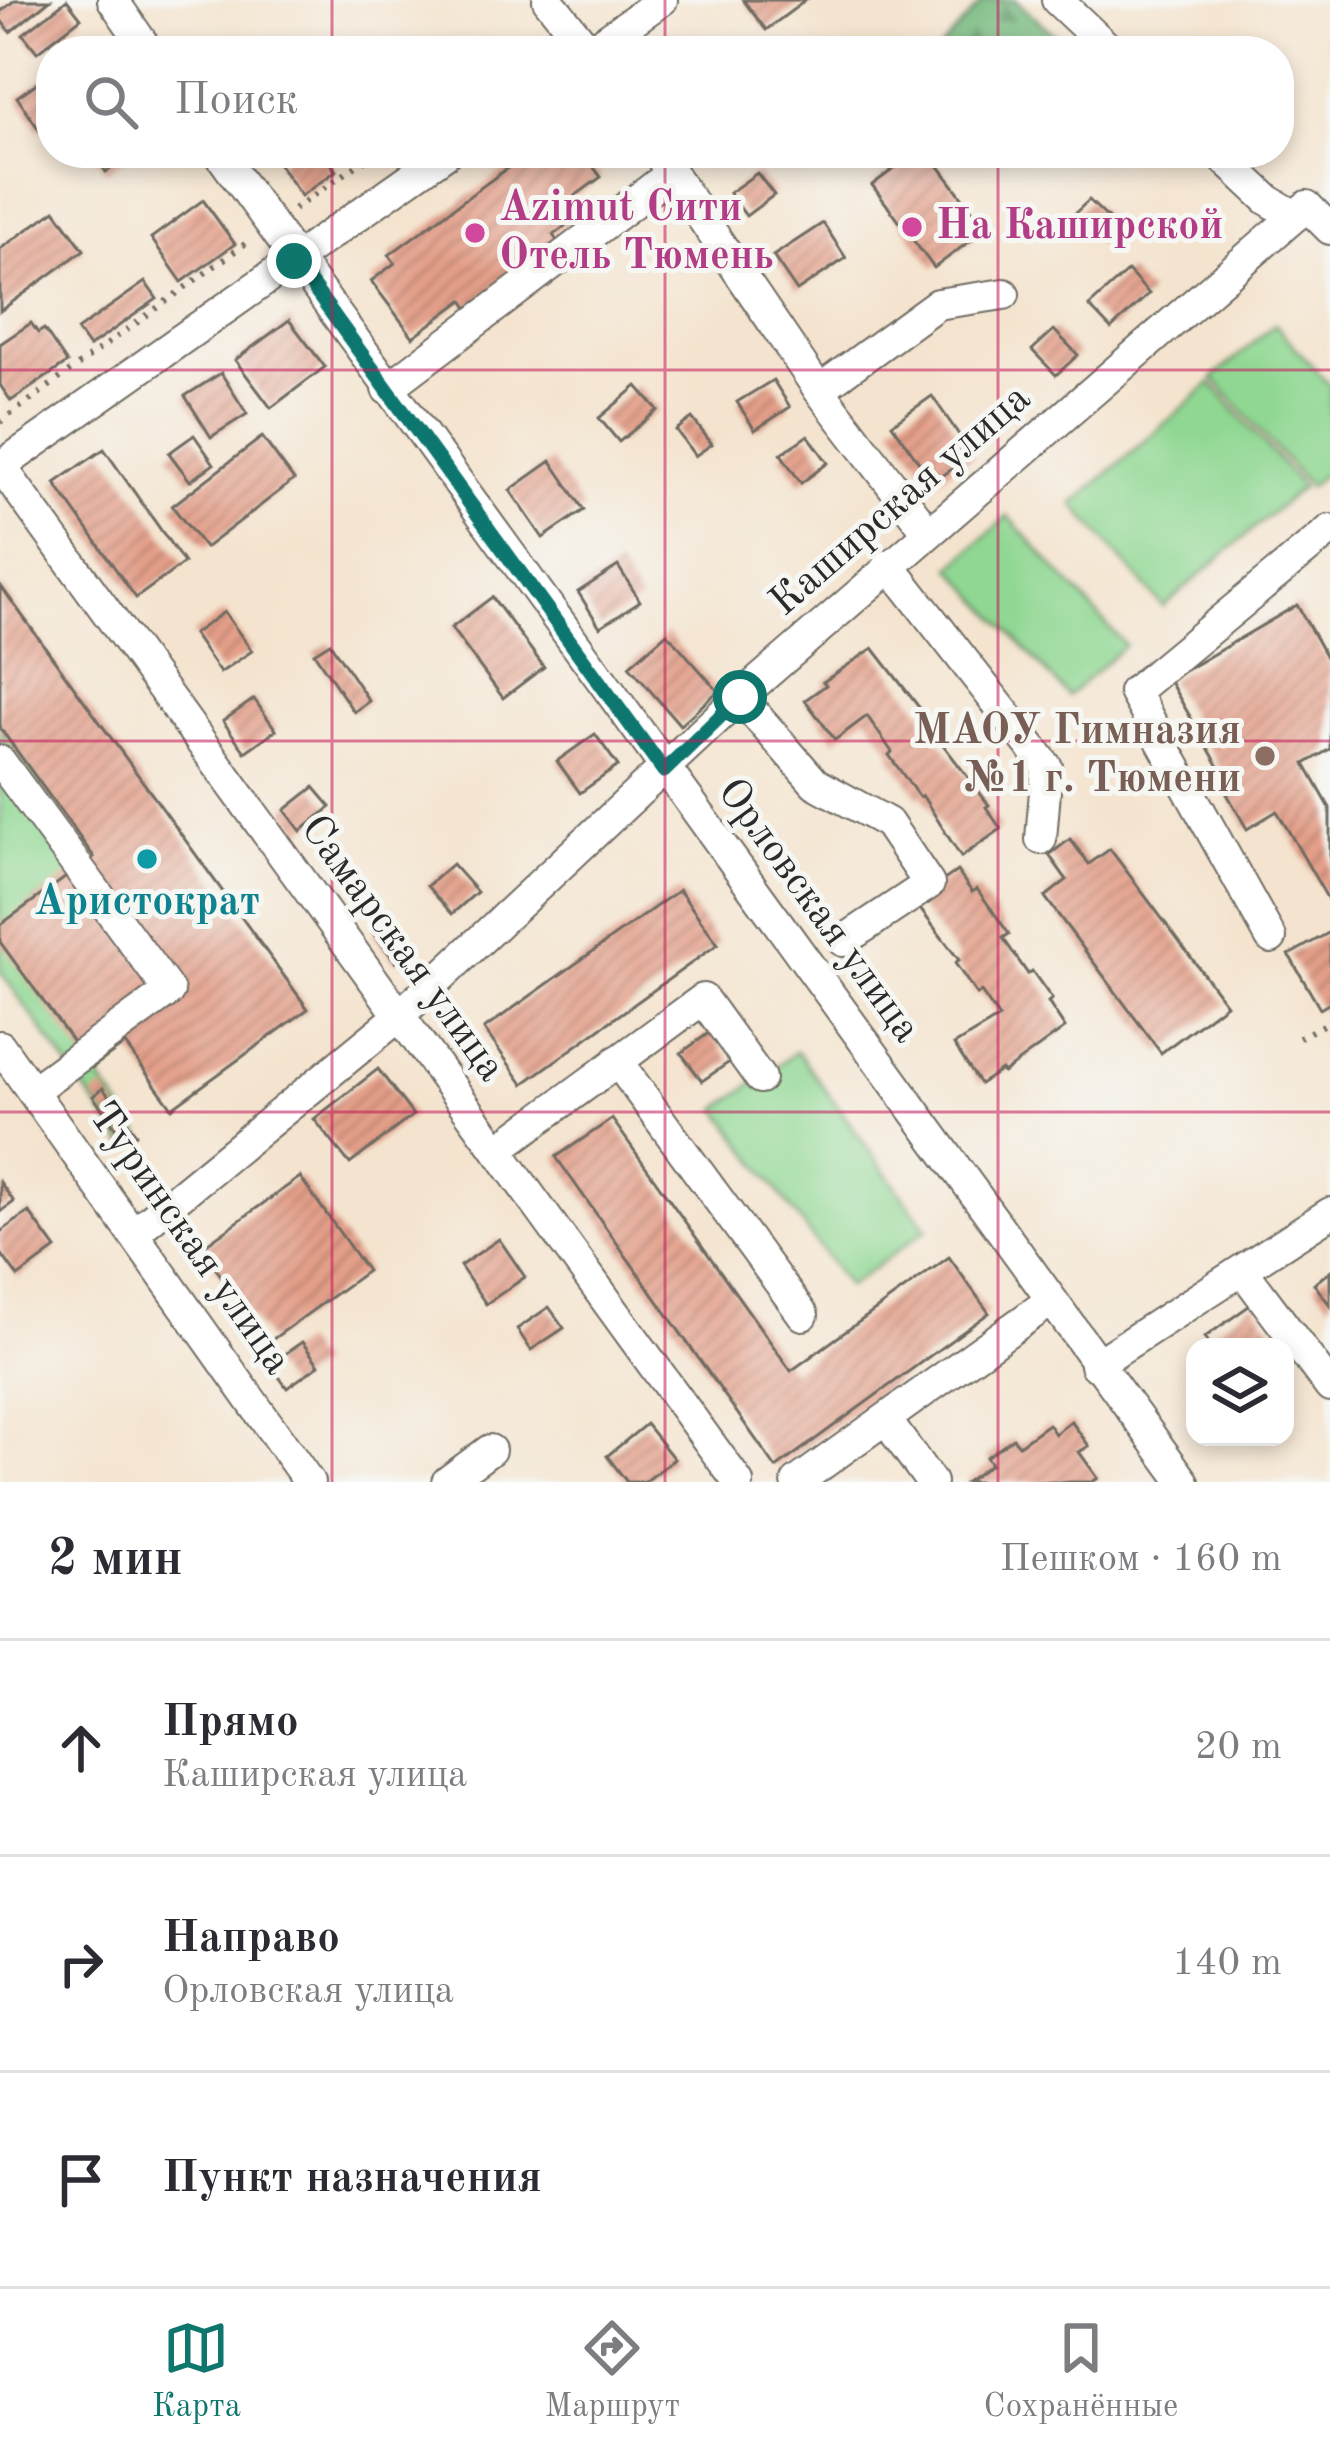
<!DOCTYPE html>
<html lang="ru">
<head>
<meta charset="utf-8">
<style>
  :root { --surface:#fff; --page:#f2f2f3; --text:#2b2b33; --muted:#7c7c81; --line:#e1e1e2; --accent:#0f766e }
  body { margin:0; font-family:"Old Standard TT",serif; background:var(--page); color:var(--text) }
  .controls { position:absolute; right:36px; bottom:36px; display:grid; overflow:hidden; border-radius:24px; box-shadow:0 6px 18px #0003 }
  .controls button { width:108px; height:108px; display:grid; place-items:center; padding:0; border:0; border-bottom:3px solid var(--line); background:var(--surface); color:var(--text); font:60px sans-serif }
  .stop { position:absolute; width:36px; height:36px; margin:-27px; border:9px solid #0f766e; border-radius:50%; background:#fff }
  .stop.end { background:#0f766e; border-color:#fff; box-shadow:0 3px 12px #0008 }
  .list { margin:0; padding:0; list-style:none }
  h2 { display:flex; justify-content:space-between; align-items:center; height:156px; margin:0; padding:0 48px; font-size:51px }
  h2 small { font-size:39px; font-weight:400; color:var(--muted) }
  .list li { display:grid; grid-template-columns:78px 1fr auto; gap:36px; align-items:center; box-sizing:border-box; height:216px; padding:0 48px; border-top:3px solid var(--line) }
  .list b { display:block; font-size:45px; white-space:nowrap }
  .list p { margin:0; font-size:39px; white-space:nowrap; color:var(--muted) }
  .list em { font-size:39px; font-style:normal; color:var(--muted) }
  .icon { flex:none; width:66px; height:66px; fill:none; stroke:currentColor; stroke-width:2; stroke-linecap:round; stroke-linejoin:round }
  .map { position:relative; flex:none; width:1330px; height:1482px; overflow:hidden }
  .search { position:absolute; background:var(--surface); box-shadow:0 6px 18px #0003; left:36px; right:36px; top:36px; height:132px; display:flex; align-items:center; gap:30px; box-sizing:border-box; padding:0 42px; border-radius:48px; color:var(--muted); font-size:45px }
  .sheet { height:804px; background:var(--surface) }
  nav { display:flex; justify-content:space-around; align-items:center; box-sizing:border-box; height:168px; border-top:3px solid var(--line); background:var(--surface); font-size:33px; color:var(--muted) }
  nav a { display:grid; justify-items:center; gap:6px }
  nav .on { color:var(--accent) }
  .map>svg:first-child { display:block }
  .green { fill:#8fd792; stroke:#5d815e; stroke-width:3 }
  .forest { fill:url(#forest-firs); stroke:#4f7254; stroke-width:3 }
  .building { fill:url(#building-hatch) }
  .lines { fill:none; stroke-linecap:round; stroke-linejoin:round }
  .minor-casing { stroke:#716c64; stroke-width:34 }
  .path { stroke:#716c64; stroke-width:6; stroke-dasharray:3 9; stroke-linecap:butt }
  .minor { stroke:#fff; stroke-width:30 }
  .route { stroke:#0f766e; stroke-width:15 }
  .grid { fill:none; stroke:#c2185b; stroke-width:3; stroke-opacity:0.55 }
  .hotel-dot { fill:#d1479c; stroke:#f6f6f2; stroke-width:4.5 }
  .education-dot { fill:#8d6e63; stroke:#f6f6f2; stroke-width:4.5 }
  .culture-dot { fill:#0f9aa8; stroke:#f6f6f2; stroke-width:4.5 }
  .labels { text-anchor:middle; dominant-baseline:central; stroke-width:10; stroke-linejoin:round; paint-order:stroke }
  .hotel-label { font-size:42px; font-weight:bold; fill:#b23c85; stroke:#f6f6f2; text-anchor:start }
  .street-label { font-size:42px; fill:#2b2b2b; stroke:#f6f6f2 }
  .education-label { font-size:42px; font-weight:bold; fill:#785e54; stroke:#f6f6f2; text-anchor:end }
  .culture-label { font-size:42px; font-weight:bold; fill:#0d838f; stroke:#f6f6f2 }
</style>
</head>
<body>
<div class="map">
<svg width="1330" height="1482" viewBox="0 0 1330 1482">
  <defs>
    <pattern id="forest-firs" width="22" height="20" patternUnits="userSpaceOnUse" patternTransform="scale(3)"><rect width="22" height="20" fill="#73b87c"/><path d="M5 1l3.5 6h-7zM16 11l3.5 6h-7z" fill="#5f9666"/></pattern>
    <pattern id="building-hatch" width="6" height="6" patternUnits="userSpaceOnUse" patternTransform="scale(3)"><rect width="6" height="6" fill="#e49f89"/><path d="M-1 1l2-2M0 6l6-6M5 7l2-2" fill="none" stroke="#b98270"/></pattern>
  </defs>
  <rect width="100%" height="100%" fill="#f6f6f2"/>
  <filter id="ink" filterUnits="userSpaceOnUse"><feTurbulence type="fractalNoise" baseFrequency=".00833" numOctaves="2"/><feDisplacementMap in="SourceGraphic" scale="24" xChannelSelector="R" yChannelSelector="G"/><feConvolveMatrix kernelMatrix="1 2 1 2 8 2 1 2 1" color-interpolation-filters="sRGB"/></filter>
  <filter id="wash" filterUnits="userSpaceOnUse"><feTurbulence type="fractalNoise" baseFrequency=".004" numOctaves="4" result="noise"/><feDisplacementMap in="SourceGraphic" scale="48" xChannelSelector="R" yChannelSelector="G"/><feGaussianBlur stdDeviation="2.7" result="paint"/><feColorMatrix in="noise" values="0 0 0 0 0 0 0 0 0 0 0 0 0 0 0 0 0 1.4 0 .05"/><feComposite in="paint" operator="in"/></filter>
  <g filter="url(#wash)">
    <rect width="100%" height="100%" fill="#f4e4cf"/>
    <g class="green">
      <polygon points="1275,324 1330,386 1330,468 1309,487 1213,378"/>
      <polygon points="1211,383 1302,487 1163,607 1073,504"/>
      <polygon points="1008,516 1125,645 1068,696 951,567"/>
      <polygon points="0,728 193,995 92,1068 142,1137 127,1148 0,971"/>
      <polygon points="797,1051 927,1229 848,1287 718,1109"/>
    </g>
    <polygon class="forest" points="984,0 1015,0 1074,51 939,51"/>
    <g id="blocks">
      <g class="building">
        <polygon points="15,0 50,0 10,32 0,19 0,12"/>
        <polygon points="67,0 81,18 37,52 23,34"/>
        <polygon points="743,0 806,0 766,30"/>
        <polygon points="51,73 51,123 40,131 17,97"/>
        <polygon points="93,153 133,153 106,172"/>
        <polygon points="292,153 323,153 336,171 301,196 278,163"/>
        <polygon points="528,153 543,156 583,153 601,177 564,204 576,218 553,235 558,242 468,308 463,300 413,337 371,281 395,263 389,255"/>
        <polygon points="915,153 929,153 986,229 934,268 872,185"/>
        <polygon points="757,173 774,195 746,216 729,193"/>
        <polygon points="203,200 235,244 182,282 151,238"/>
        <polygon points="1089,200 1117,227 1099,245 1071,217"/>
        <polygon points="55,210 84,250 0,311 0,249"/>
        <polygon points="823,223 846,258 797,291 773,256"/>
        <polygon points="1128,271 1149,294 1111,329 1089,306"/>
        <polygon points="145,282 157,299 89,347 77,330"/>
        <polygon points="289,320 325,367 271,408 235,360"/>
        <polygon points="31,323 38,333 44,329 67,363 11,401 0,385 0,344"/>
        <polygon points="1054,330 1078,355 1056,375 1032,350"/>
        <polygon points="221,373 247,414 211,437 185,396"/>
        <polygon points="773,380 790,407 755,430 737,402"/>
        <polygon points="637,386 658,410 619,442 599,418"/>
        <polygon points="932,396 973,455 933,482 892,424"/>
        <polygon points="692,418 712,444 695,456 676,430"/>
        <polygon points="194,435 214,464 190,481 169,453"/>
        <polygon points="808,435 828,463 801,483 781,454"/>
        <polygon points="262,437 294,480 205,548 172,506"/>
        <polygon points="104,449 184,563 136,598 55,483"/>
        <polygon points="551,461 584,510 543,538 510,490"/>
        <polygon points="618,566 640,601 600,627 578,592"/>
        <polygon points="0,585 308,1009 172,1108 125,1044 92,1068 0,942 0,925 94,857 0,728"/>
        <polygon points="492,597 544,667 503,698 451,628"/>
        <polygon points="1297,605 1330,664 1330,749 1305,764 1330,808 1330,903 1277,811 1247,829 1227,794 1233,791 1169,680"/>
        <polygon points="224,612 252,651 220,673 193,634"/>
        <polygon points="667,633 718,691 680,725 629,666"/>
        <polygon points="330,643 369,701 354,712 314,653"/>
        <polygon points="873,648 925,715 922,717 989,805 986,807 1001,829 961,857 922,795 919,797 889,755 892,752 867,716 835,740 805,700 826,685 823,682"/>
        <polygon points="254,699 276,730 245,752 223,721"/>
        <polygon points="595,734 618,766 580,793 557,761"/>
        <polygon points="314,787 331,807 301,831 285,810"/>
        <polygon points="1070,839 1089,864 1110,849 1226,1004 1161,1053 1045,897 1067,880 1049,855"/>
        <polygon points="452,864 477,892 452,914 427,886"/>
        <polygon points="957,871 972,892 977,889 1009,934 1003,938 1028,974 1032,971 1052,999 1048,1002 1065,1028 1003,1073 1001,1070 980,1084 954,1045 999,1018 981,992 977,995 955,963 959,960 914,901"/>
        <polygon points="679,890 718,944 523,1084 484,1029"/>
        <polygon points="390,920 413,949 396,962 373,933"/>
        <polygon points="1330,932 1330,1003 1320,1009 1289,955"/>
        <polygon points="710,1032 731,1061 702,1081 681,1053"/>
        <polygon points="378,1069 413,1115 350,1164 314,1119"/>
        <polygon points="103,1088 136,1134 126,1142 93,1096"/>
        <polygon points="612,1119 791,1371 949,1257 989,1313 776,1468 556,1157"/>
        <polygon points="300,1177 367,1271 269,1342 201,1248"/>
        <polygon points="0,1182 14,1202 0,1212"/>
        <polygon points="29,1212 56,1249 18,1277 0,1252 0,1232"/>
        <polygon points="499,1239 525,1277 486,1304 460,1266"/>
        <polygon points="1330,1271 1330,1305 1314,1284"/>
        <polygon points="1253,1303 1279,1338 1267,1347 1212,1347 1205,1337"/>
        <polygon points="549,1307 564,1328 531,1350 517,1329"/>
        <polygon points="302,1342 319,1365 287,1388 270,1364"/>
        <polygon points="1071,1421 1089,1446 1079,1452 1098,1478 1092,1482 966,1482 991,1464 986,1457 1013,1438 1019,1445 1048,1424 1055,1434"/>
        <polygon points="646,1424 674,1459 645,1482 627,1482 607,1456"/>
      </g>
    </g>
  </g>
  <g filter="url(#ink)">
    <use href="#blocks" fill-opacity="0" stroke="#716c64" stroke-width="3"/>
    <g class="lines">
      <defs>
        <g id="minor">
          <polyline points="113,0 148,51"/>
          <polyline points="548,0 589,51"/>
          <polyline points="1057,0 1111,51"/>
          <polyline points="590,51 662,0"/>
          <polyline points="219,153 1184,1482"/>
          <polyline points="658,153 819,390 928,532"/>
          <polyline points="1218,153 1268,200 1295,216 1307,206 1330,229"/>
          <polyline points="387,389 672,173"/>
          <polyline points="819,390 937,304 1004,294"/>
          <polyline points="0,465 738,1482"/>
          <polyline points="0,467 446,153"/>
          <polyline points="889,565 1047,767 1041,839"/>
          <polyline points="740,697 815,783 888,823 929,884 843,941"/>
          <polyline points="0,761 169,991 32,1091"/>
          <polyline points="1271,938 1134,692 1330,530"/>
          <polyline points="0,1046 309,1482"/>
          <polyline points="617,1061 803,1315"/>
          <polyline points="497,1150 703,999 760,1078"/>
          <polyline points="134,1233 398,1017 740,697 1295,216"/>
          <polyline points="1243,1271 1330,1387"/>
          <polyline points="1095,1365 1330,1213"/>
          <polyline points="886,1420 931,1482"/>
          <polyline points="447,1482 490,1450"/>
          <polyline points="797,1482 1049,1302"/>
        </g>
      </defs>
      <use href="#minor" class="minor-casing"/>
      <g class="path">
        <polyline points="522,51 542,37"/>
        <polyline points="294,209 375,153"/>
        <polyline points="0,422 249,241"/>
        <polyline points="1299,1038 1330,1021"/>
      </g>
      <use href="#minor" class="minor"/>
    </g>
  </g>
  <g class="lines" filter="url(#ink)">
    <polyline class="route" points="294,261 664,771 740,697"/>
  </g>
  <path class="grid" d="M332 0V51M665 0V51M998 0V51M332 153V1482M665 153V1482M998 153V1482M0 370H1330M0 741H1330M0 1112H1330"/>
  <g class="hotel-dot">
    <circle cx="912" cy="227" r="12"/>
    <circle cx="475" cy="233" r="12"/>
  </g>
  <circle class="education-dot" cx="1265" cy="756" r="12"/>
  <circle class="culture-dot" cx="147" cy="859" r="12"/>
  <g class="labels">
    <g class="hotel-label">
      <text x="499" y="209">Azimut Сити<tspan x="499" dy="48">Отель Тюмень</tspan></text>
      <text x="936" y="227">На Каширской</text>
    </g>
    <g class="street-label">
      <text transform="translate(901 501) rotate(-41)">Каширская улица</text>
      <text transform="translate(818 911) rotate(54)">Орловская улица</text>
      <text transform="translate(402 949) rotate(54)">Самарская улица</text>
      <text transform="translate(189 1239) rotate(55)">Туринская улица</text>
    </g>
    <g class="education-label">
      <text x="1241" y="732">МАОУ Гимназия<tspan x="1241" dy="48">№1 г. Тюмени</tspan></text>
    </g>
    <g class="culture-label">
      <text x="147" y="903">Аристократ</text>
    </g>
  </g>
</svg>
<div class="controls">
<button><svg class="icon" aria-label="layers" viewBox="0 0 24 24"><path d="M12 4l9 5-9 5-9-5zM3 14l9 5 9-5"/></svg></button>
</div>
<div class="stop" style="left:740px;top:697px"></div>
<div class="stop end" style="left:294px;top:261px"></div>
<div class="search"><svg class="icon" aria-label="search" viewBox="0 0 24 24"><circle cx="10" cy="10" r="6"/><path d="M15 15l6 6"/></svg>Поиск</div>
</div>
<section class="sheet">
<h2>2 мин<small>Пешком · 160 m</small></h2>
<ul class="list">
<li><svg class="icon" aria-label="ahead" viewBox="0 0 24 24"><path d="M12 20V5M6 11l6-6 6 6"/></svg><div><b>Прямо</b><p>Каширская улица</p></div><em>20 m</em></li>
<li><svg class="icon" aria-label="right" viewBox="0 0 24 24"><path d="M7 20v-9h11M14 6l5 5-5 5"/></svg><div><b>Направо</b><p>Орловская улица</p></div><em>140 m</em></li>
<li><svg class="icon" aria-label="arrive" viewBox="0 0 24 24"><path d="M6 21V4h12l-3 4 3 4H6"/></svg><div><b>Пункт назначения</b></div></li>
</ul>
</section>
<nav>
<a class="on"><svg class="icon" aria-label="map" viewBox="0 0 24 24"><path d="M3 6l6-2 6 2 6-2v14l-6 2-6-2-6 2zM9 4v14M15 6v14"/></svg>Карта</a>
<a><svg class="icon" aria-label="directions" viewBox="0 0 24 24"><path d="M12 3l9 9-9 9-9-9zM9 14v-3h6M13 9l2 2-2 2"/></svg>Маршрут</a>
<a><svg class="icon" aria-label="saved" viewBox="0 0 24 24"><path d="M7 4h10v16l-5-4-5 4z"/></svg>Сохранённые</a>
</nav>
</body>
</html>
